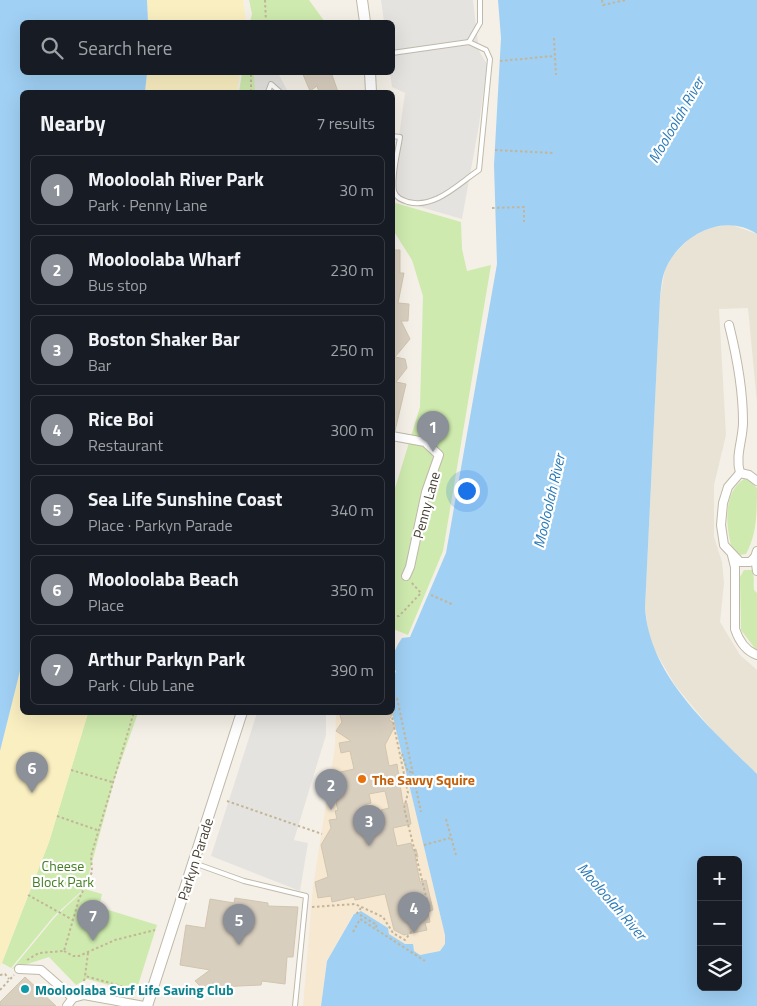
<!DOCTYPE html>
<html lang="en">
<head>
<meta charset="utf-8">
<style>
  :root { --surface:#171b24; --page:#20242c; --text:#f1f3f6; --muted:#9ea1a6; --line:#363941; --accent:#8c9099 }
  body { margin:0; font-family:"Titillium Web",sans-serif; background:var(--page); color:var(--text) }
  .controls { position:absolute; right:15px; bottom:15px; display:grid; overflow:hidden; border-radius:8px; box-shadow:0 5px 20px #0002 }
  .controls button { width:45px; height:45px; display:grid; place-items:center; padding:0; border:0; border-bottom:1px solid var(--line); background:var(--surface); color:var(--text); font:25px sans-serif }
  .you { position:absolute; left:466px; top:490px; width:18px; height:18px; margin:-12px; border:4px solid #fff; border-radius:50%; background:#1a73e8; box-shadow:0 0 0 8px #1a73e833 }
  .badge { display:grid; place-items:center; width:32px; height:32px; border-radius:50%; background:var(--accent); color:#fff; font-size:16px; font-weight:700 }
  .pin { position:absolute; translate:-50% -41px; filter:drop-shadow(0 1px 2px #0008) }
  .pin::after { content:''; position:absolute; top:26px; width:18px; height:15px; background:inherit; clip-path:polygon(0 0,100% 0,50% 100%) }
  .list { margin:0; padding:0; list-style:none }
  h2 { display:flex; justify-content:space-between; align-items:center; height:65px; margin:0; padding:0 20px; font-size:21px }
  h2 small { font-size:16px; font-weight:400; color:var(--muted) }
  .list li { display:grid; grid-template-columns:32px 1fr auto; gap:15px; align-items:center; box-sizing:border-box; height:70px; margin:0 10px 10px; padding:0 10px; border:1px solid var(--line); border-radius:8px }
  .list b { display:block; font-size:19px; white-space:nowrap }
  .list p { margin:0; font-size:16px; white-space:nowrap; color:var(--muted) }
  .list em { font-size:16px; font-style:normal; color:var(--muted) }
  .icon { flex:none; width:28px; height:28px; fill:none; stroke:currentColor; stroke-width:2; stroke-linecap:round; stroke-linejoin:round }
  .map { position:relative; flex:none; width:757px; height:1006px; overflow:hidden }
  .search { position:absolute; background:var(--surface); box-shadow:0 5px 20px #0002; left:20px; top:20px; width:375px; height:55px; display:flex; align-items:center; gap:12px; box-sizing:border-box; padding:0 18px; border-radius:8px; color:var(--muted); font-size:19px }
  .panel { position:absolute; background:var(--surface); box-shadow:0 5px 20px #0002; left:20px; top:90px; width:375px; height:625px; border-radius:8px }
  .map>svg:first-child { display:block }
  .residential { fill:#e8e3d5 }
  .commercial { fill:#f7e8d1 }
  .green { fill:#ceeaae }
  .sand { fill:#faefc1 }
  .parking { fill:#e5e3df }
  .water { fill:#a0d0f4; fill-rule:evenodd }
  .building { fill:#d9cfbf; stroke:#d2c5af; fill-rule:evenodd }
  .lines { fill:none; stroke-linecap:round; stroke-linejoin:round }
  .service-casing { stroke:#c0b9a9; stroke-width:6 }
  .minor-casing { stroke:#c0b9a9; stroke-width:10 }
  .tertiary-casing { stroke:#c0b9a9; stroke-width:12 }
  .path { stroke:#c3b599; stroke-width:2; stroke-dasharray:2.5 2.5; stroke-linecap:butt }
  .service { stroke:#fff; stroke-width:4 }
  .minor { stroke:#fff; stroke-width:8 }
  .tertiary { stroke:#fff; stroke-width:10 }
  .food-dot { fill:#e8710a; stroke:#fff; stroke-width:2 }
  .culture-dot { fill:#0f9aa8; stroke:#fff; stroke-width:2 }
  .labels { text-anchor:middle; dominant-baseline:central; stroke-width:4.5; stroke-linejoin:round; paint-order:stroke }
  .street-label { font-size:14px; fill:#484135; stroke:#fff }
  .food-label { font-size:14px; font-weight:bold; fill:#c56008; stroke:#fff; text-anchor:start }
  .park-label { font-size:14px; fill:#457d25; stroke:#fff }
  .culture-label { font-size:14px; font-weight:bold; fill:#0d838f; stroke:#fff; text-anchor:start }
  .water-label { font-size:15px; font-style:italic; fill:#297ab9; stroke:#fff }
</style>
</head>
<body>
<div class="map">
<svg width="757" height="1006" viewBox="0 0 757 1006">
  <rect width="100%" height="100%" fill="#f4f0e7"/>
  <polygon class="residential" points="732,225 757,234 757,403 748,308 719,309 726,435 714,485 714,537 722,562 724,583 720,622 740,655 757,670 757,774 712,730 675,685 654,649 649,635 645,608 660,298 665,269 674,254 691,237 712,227"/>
  <polygon class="commercial" points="336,713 392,713 445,935 445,944 440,951 420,955 389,934 388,928 361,911 354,913 327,961 321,1006 303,1006 313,887 335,747"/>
  <g class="green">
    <polygon points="249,0 309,0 325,22 250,22 252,14"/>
    <polygon points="242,73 262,73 255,92 239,92"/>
    <polygon points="392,202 461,222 462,249 467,271 491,265 443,551 408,635 393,629 392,498 420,407 423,296 412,260 393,230"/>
    <path d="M744 479 749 480 757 488C757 511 757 534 746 554L739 555 732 549C726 528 722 493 744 479Z"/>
    <path d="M744 570H752C755 578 753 583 754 590L757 593V651L741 630 740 577Z"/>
    <polygon points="88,713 138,713 115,778 85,888 54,916 11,968 2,963 49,842"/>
    <polygon points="85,889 102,894 99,907 157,925 134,998 127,996 127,990 87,979 76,985 49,957 12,969 55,917"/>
  </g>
  <g class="sand">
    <polygon points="147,0 243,0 246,22 148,22"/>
    <polygon points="147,73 240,73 237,92 145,92"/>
    <polygon points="22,663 22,712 88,713 49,842 0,967 0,751"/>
  </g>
  <g class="parking">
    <polygon points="381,0 473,0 479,51 487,64 479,125 462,219 393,199 393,179 405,93 392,87 390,73 392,72 392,22 384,22"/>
    <polygon points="262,73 278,73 288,92 255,92 254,74"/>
    <polygon points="257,713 326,713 326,735 294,840 308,843 300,891 211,856"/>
  </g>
  <g class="water">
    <polygon points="0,0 147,0 148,22 22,22 22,72 147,73 145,92 22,92 22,663 0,751"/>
    <path d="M498 0H757V234C724 212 681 235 666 268 662 276 661 288 660 298L645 608C650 678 711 728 757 774V1006H321L327 961 354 914 361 911 388 928 389 934 405 944H413L414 951 420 955 440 951 445 944V935L392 713 393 679 396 671 393 668C392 656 395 648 402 638L410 637 446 553 497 264 494 165 501 38ZM701 860H738V987H701Z"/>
  </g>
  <g class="building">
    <polygon points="302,72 331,72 338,92 319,92 317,86 310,91"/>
    <polygon points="392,250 400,250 400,273 404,273 398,303 409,304 408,321 401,321 410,339 395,357 405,359 407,368 396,382 406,384 395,431 392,430"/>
    <path d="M339 712H394L389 720 396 724 385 745 389 766 397 764 403 804 407 803 411 824 393 828 397 846 411 843 413 850 416 849 418 857H415L420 882 426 880 433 910 428 912 430 922 425 923 427 930 404 935 394 930 385 894 355 900 354 897 332 902 331 896 318 898 315 882 328 877 321 845 331 828 329 820 337 819 335 811 338 810 334 795 341 793 336 773 354 769 350 751 341 753 339 743 351 741 336 731 342 722ZM385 791 389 808 381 810 384 822 368 825 364 805 371 803 369 794Z"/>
    <polygon points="235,898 268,903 268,906 298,907 293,957 287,957 285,984 262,981 261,985 217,987 215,983 204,990 195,981 210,970 180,965 186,925 205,928 210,899 234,903"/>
    <polygon points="25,977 56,1006 0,1006 0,1002"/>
  </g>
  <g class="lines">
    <defs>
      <g id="service">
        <polyline points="469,42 480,23 480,0"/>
        <path d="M392 53 469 42 486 50 490 59 479 170C458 184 435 209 408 202 402 200 396 198 394 191 391 175 398 152 400 137L392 136"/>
        <polyline points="268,92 271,84 280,92"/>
        <polyline points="194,863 244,881 306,896 295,1006"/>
      </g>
      <g id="minor">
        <path d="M729 325C737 357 743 389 743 422 743 440 735 455 740 473"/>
        <polyline points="392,436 425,442 439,455 426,492 410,567 406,576"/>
        <polyline points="740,473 728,487 723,503 721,525 724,545 740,562 750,562 755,557"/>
        <polyline points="740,473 749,475 757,481"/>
        <polyline points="757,551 755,557 757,571"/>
        <path d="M732 555 735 567V629C739 641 746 651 757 655"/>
        <polyline points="19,969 41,970 73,998"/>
        <polyline points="67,1006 73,998 84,995 144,1006"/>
      </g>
      <g id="tertiary">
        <polyline points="362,0 365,22"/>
        <polyline points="370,72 371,92"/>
        <polyline points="147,1006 242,712"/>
      </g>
    </defs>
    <use href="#service" class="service-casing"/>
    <use href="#minor" class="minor-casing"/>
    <use href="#tertiary" class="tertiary-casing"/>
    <g class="path">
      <polyline points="265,0 266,22"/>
      <polyline points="602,0 603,5 626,0"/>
      <polyline points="554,38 556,75"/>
      <polyline points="500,61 554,56"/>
      <polyline points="251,92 251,72"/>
      <polyline points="495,150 553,153"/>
      <polyline points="492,208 524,207 524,222"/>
      <polyline points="431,595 454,605"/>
      <polyline points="392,617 399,616 421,593 411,582"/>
      <polyline points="397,698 421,812"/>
      <polyline points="402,754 408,772 412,772"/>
      <polyline points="71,770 112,782"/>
      <polyline points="227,801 322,834"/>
      <polyline points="57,816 97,830"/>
      <polyline points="446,819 456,855"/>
      <polyline points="424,845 450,838"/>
      <polyline points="28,895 73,920"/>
      <polyline points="312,907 355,904 383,917 393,933 405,940 429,908 404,808 408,793 391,712"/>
      <polyline points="361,908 357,913 377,925 375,928"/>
      <polyline points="353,932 360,919 425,961"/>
      <polyline points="64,951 73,956 79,956 115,940 155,930"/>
      <polyline points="88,953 85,976 139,991"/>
      <polyline points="27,960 39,953 64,951 79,899 92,872 91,856 134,712"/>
      <polyline points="0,975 5,974 9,979"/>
      <polyline points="83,986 85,976"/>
      <polyline points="0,990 14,975"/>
    </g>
    <use href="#service" class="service"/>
    <use href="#minor" class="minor"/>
    <use href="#tertiary" class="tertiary"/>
  </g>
  <circle class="food-dot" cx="362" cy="779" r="5"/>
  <circle class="culture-dot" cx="25" cy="989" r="5"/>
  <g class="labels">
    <g class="street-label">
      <text transform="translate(426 505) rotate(-75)">Penny Lane</text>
      <text transform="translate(195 859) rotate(-72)">Parkyn Parade</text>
    </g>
    <g class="food-label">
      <text x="372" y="779">The Savvy Squire</text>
    </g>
    <g class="park-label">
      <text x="63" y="865">Cheese<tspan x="63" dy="16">Block Park</tspan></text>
    </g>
    <g class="culture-label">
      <text x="35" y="989">Mooloolaba Surf Life Saving Club</text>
    </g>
    <g class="water-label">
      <text transform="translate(676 120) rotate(-60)">Mooloolah River</text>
      <text transform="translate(549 501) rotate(-77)">Mooloolah River</text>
      <text transform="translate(612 901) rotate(49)">Mooloolah River</text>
    </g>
  </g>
</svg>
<div class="controls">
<button>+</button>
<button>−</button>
<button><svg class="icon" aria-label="layers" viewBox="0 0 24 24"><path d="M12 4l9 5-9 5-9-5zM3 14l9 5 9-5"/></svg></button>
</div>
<div class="you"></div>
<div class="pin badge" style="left:433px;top:452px">1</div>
<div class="pin badge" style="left:331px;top:810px">2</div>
<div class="pin badge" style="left:369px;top:846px">3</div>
<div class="pin badge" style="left:414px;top:933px">4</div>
<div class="pin badge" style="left:239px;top:945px">5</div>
<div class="pin badge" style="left:32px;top:793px">6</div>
<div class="pin badge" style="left:93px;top:941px">7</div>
<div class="search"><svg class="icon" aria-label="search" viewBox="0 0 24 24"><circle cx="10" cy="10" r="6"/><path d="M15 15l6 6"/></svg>Search here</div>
<section class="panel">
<h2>Nearby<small>7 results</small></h2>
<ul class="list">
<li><span class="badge">1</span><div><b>Mooloolah River Park</b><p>Park · Penny Lane</p></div><em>30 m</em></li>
<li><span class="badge">2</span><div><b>Mooloolaba Wharf</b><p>Bus stop</p></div><em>230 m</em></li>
<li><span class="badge">3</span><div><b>Boston Shaker Bar</b><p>Bar</p></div><em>250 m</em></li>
<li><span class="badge">4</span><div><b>Rice Boi</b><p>Restaurant</p></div><em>300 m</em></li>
<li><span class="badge">5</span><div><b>Sea Life Sunshine Coast</b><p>Place · Parkyn Parade</p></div><em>340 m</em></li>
<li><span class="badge">6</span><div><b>Mooloolaba Beach</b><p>Place</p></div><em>350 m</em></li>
<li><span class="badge">7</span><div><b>Arthur Parkyn Park</b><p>Park · Club Lane</p></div><em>390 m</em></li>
</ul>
</section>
</div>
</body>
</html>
